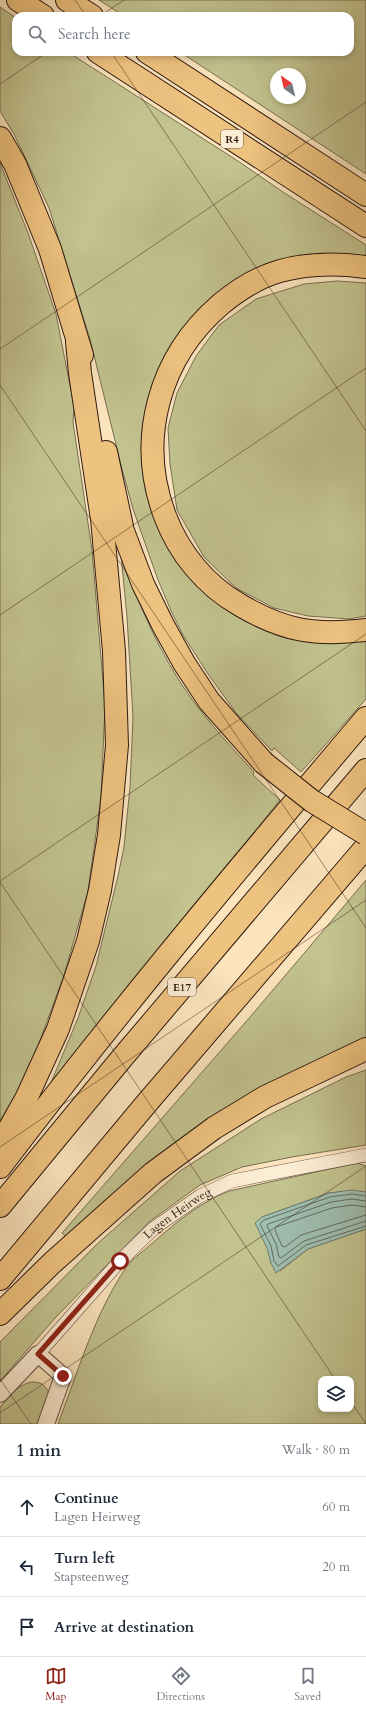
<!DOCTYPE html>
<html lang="en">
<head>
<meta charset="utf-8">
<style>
  :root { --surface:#fff; --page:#f6f6f7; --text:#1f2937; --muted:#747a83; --line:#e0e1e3; --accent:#8f2418 }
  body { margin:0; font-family:Cardo,serif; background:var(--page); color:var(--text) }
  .controls { position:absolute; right:12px; bottom:12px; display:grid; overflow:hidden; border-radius:8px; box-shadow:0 2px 6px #0003 }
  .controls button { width:36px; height:36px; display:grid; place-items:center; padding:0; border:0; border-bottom:1px solid var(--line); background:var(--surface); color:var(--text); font:20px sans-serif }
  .compass { position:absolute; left:270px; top:68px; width:36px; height:36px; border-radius:50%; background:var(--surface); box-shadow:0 2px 6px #0003; rotate:326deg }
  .stop { position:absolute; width:12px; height:12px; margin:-9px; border:3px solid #8f2418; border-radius:50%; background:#fff }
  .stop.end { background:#8f2418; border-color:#fff; box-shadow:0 1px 4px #0008 }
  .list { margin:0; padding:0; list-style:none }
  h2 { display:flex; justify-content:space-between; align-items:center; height:52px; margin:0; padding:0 16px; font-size:17px }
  h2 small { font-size:13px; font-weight:400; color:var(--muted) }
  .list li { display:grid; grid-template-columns:26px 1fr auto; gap:12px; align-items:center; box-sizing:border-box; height:60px; padding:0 16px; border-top:1px solid var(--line) }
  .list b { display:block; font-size:15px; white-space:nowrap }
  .list p { margin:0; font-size:13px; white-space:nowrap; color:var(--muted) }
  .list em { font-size:13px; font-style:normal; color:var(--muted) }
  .icon { flex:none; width:22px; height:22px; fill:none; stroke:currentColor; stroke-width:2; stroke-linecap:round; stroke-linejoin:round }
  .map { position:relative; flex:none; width:366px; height:1424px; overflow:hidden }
  .search { position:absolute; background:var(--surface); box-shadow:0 2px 6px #0003; left:12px; right:12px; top:12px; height:44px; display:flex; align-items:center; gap:10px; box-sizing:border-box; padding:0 14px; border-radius:12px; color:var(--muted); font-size:15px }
  .sheet { height:232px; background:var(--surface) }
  nav { display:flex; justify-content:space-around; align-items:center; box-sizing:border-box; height:56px; border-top:1px solid var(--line); background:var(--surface); font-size:11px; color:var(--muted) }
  nav a { display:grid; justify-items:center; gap:2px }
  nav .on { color:var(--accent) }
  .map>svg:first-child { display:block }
  .green { fill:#c2c38f; stroke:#786e50; fill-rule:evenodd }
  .water { fill:#9fbfb1; stroke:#717d71 }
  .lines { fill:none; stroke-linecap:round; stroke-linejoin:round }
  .shore { stroke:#666c60; stroke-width:1 }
  .minor-casing { stroke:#604c3c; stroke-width:14 }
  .tertiary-casing { stroke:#604c3c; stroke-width:18 }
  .motorway-casing { stroke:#2d1910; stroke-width:24 }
  .minor { stroke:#fcedd5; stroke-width:13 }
  .tertiary { stroke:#fcedd5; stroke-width:16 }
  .motorway { stroke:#eec27f; stroke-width:22 }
  .motorway-bridge-casing { stroke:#2d1910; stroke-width:24; stroke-linecap:butt }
  .motorway-bridge { stroke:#eec27f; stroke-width:22 }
  .route { stroke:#8f2418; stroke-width:5 }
  .ticks { fill:none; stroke:#2d1910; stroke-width:1; stroke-opacity:0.45 }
  .labels { text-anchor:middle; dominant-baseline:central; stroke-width:4; stroke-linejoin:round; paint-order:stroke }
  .shield { fill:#fcedd5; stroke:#6b594b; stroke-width:1 }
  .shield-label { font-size:11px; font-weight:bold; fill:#2d1910 }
  .street-label { font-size:12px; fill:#2d1910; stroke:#fcedd5 }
</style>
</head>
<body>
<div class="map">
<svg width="366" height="1424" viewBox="0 0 366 1424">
  <rect width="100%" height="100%" fill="#fbe4be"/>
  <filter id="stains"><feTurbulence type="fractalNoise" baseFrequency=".005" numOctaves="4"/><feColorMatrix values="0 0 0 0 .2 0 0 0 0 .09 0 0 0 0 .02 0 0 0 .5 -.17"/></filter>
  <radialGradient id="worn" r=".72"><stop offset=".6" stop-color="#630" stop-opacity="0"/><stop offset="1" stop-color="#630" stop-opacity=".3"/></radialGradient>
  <g class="green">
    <path d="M99 0H366V174L180 52H350V16H124ZM276 74H300V98H276Z"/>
    <polygon points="0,7 16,18 16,52 68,52 238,161 283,192 366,245 366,261 289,264 169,359 156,509 237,612 366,637 366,699 301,772 274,748 272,751 237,714 208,674 183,635 172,613 158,580 133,509 122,469 90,339 49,208 14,134 0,111"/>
    <polygon points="0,163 28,233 56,314 74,406 73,422 92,550 105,706 101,797 88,891 64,975 27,1076 0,1123"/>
    <polygon points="337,281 366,283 366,616 349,619 308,616 274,608 236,588 204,557 177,510 170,464 168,428 177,393 196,356 219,325 256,299 304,284"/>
    <path d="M121 555C139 605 160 655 191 698 210 724 232 748 254 772L253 775 280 800 50 1085 78 1018 96 966 118 876 124 847 130 787 133 717 127 617Z"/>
    <polygon points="366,880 366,1040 292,1072 243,1098 148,1164 66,1237 62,1233 251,1016"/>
    <polygon points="366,1070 366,1145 292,1157 242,1167 200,1185 150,1221 56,1317 0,1381 0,1342 97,1244 180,1171 261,1119 346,1077"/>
    <path d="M357 1163 366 1166V1192L329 1193 262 1217 271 1263 280 1271 308 1249 366 1229V1424H58C78 1371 95 1313 127 1266 132 1259 141 1253 148 1247 172 1226 198 1203 229 1191ZM321 1379H351V1409H321Z"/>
    <path d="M32 1382C42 1382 46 1386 50 1395L40 1424H0V1407C9 1397 18 1384 32 1382Z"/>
  </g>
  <polygon class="water" points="352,1190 366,1192 366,1229 308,1249 276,1273 271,1263 267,1248 255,1223 262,1217 329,1193"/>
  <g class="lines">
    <g class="shore">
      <polyline points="366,1196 352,1194 330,1197 264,1220 260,1224 271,1246 274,1261 278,1266 306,1245 366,1226"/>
      <polyline points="366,1201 352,1199 331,1202 268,1224 267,1226 276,1244 279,1257 281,1258 304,1241 366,1221"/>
      <polyline points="366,1207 352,1205 332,1208 276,1227 275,1230 282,1246 285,1247 301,1235 366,1215"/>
    </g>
    <defs>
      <g id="minor">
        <path id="s1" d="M38 1354 120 1261 154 1228 200 1196 232 1181 366 1155"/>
      </g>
      <polyline id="tertiary" points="0,1394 38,1354 63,1376 46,1424"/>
      <g id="motorway">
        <polyline points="18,0 43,16"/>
        <polyline points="67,0 92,16"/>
        <polyline points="98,52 366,226"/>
        <polyline points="147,52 366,195"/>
        <polyline points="0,138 15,164 50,249 82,355"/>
        <path d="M366 267C337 263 309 263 280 271 259 277 238 290 221 304 159 357 136 439 165 516 179 553 205 585 240 605 284 631 315 636 366 630"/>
        <polyline points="106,452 123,531 143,584 163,625 184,663 209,701 264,763"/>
        <polyline points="0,1145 26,1099 58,1029 88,941 100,890 109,835 117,745 114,651 102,519 80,373 77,342"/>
        <path d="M0 1167C117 1013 241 865 366 718"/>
        <polyline points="0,1206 122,1058 366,770"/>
        <polyline points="0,1279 146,1104 366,847"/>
        <polyline points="0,1314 52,1263 153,1173 214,1128 265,1097 366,1049"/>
      </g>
    </defs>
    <use href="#minor" class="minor-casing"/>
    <use href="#tertiary" class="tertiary-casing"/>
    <use href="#motorway" class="motorway-casing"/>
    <use href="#minor" class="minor"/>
    <use href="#tertiary" class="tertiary"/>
    <use href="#motorway" class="motorway"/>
    <defs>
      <polyline id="motorway-bridge" points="264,763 312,801 366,834"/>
    </defs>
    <use href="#motorway-bridge" class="motorway-bridge-casing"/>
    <use href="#motorway-bridge" class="motorway-bridge"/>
  </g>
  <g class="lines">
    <polyline class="route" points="63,1376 38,1354 120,1261"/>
  </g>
  <path class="ticks" d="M75 0 86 16M100 16 124 0M111 52 366 431M0 84 47 52M0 349 366 102M0 385 366 928M0 615 366 368M0 881 366 634M0 882 335 1379M0 1147 366 900M0 1379 31 1424M351 1402 366 1424M0 1413 366 1166"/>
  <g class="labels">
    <g class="shield">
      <rect x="221" y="130" width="22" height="18" rx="3"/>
      <rect x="168" y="978" width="28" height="18" rx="3"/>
    </g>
    <g class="shield-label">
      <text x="232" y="139">R4</text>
      <text x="182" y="987">E17</text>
    </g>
    <g class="street-label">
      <text stroke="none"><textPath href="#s1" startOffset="199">Lagen Heirweg</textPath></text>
    </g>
  </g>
  <rect width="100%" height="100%" filter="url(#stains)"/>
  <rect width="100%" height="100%" fill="url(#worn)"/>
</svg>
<div class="controls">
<button><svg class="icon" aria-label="layers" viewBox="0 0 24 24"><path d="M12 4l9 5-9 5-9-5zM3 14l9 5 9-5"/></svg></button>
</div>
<svg class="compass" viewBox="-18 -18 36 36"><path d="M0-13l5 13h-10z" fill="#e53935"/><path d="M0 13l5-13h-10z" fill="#747a83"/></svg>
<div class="stop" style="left:120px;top:1261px"></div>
<div class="stop end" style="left:63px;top:1376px"></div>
<div class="search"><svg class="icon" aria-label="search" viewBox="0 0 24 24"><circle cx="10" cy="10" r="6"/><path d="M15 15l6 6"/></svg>Search here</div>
</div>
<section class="sheet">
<h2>1 min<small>Walk · 80 m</small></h2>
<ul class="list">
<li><svg class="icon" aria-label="ahead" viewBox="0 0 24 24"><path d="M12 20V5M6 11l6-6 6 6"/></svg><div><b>Continue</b><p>Lagen Heirweg</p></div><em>60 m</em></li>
<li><svg class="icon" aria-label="left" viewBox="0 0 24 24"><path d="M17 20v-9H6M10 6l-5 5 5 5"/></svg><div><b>Turn left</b><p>Stapsteenweg</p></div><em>20 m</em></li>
<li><svg class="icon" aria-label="arrive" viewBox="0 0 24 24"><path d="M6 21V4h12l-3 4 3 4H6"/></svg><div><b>Arrive at destination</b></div></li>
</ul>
</section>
<nav>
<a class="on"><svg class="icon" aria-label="map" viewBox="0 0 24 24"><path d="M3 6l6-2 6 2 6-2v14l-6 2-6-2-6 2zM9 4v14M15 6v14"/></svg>Map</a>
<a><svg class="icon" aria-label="directions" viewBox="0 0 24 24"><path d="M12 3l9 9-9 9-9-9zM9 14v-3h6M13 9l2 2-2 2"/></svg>Directions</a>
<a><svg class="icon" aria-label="saved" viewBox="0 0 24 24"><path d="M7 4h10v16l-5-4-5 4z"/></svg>Saved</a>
</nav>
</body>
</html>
